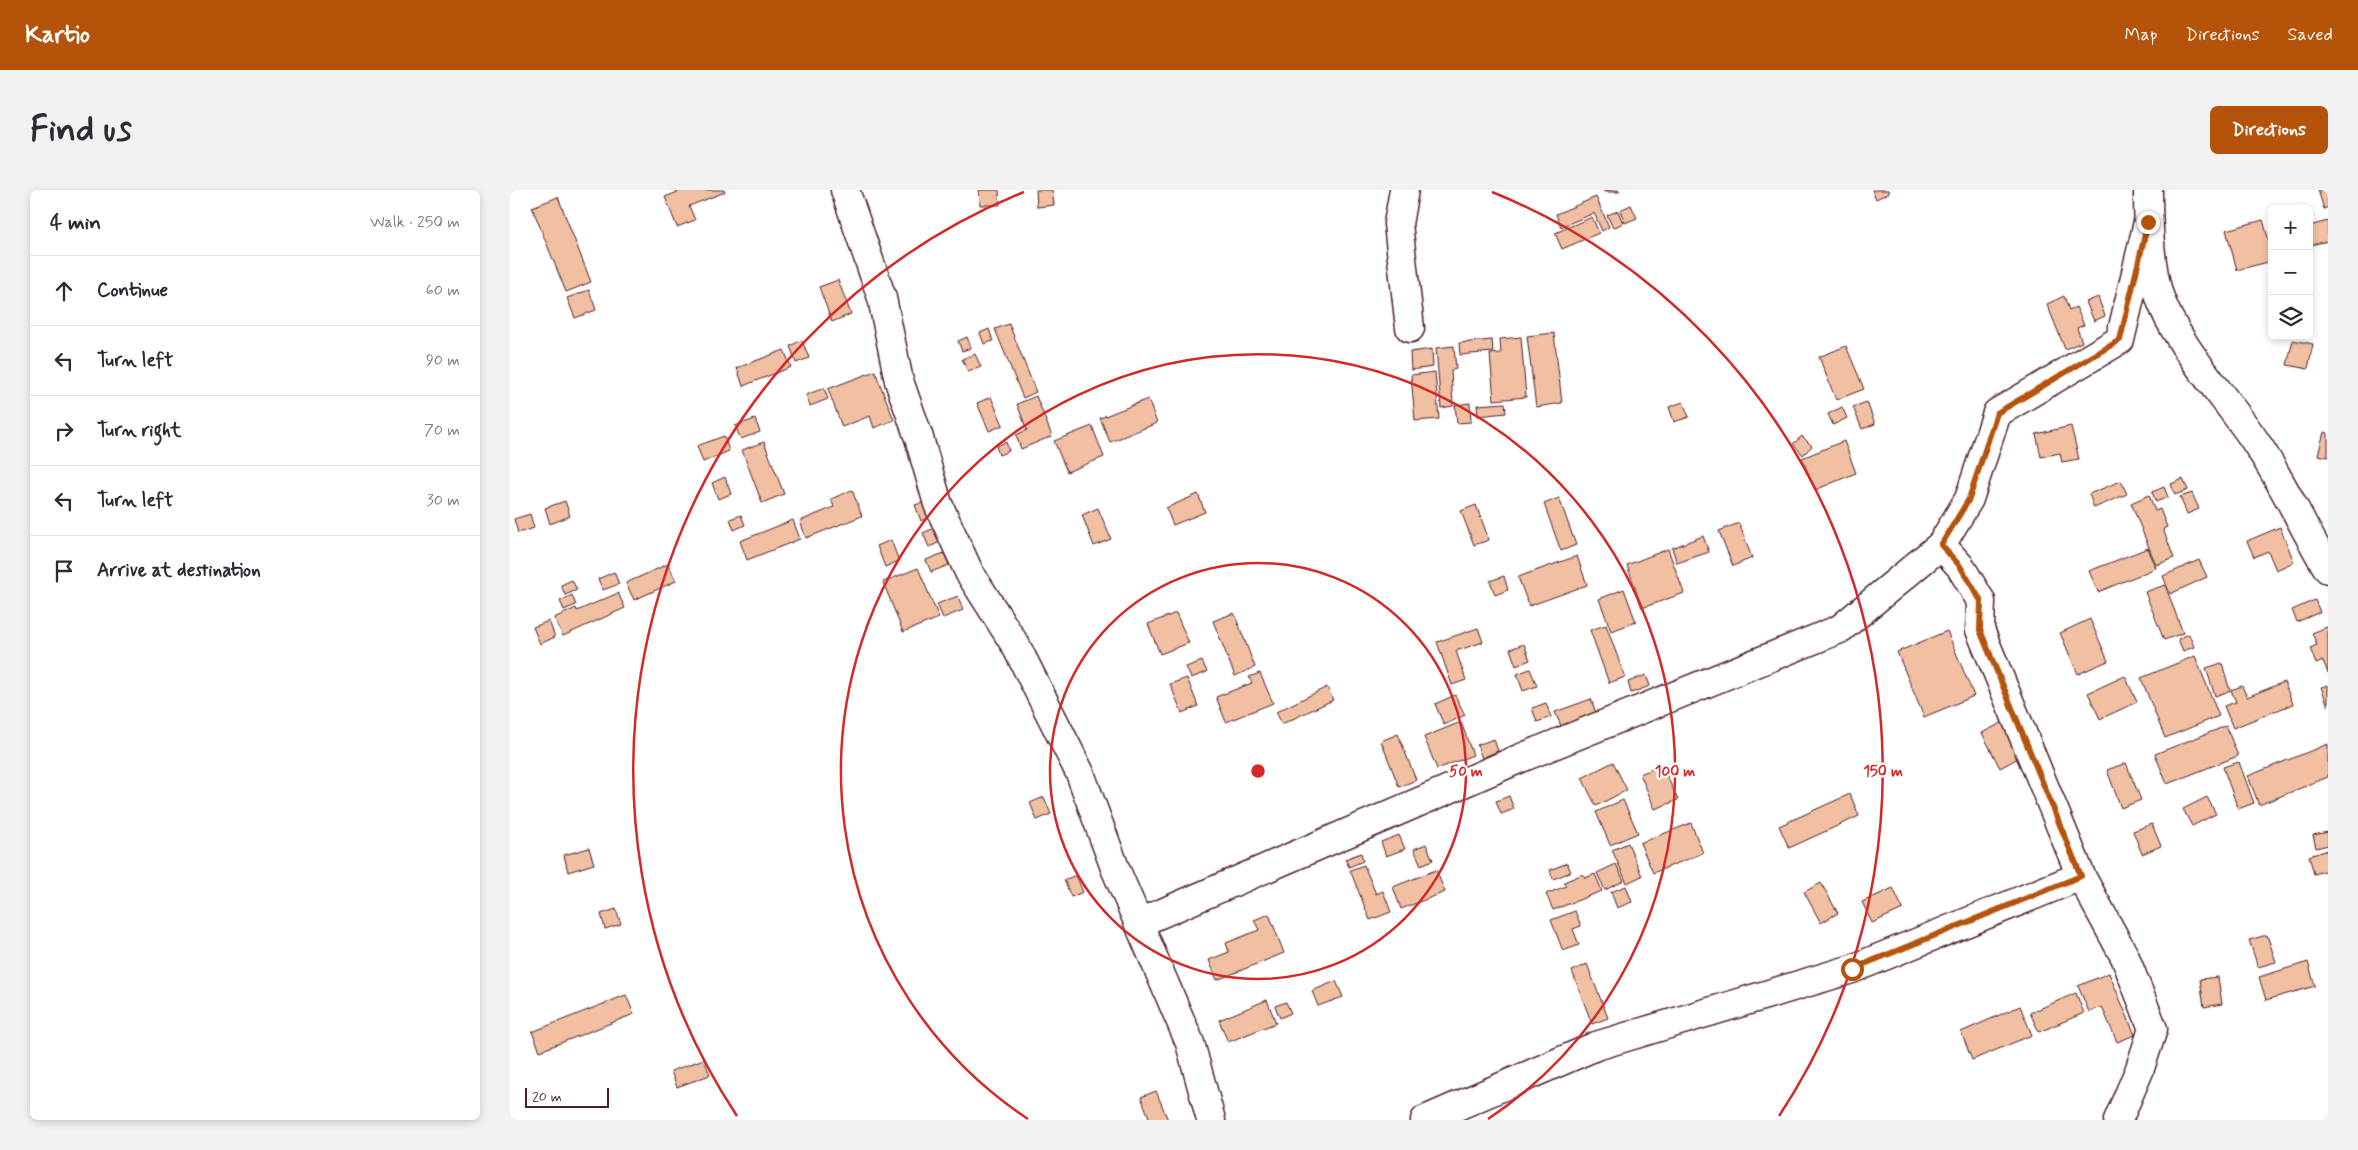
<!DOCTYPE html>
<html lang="en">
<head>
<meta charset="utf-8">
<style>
  :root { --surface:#fff; --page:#f2f2f3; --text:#2b2b33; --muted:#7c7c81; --line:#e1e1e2; --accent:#b45309 }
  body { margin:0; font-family:Mynerve,sans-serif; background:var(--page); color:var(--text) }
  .controls { position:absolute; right:15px; top:15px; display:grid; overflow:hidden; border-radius:8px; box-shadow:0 2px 8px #0003 }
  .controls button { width:45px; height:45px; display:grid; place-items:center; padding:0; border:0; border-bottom:1px solid var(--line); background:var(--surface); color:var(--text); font:25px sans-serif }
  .scale { position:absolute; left:15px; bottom:12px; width:84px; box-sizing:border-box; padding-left:5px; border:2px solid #4a1f2b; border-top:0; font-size:14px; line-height:18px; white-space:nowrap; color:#4a1f2b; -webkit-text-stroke:4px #fff; paint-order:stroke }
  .stop { position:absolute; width:15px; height:15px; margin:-11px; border:4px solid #b45309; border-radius:50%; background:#fff }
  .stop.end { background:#b45309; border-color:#fff; box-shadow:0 1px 5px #0008 }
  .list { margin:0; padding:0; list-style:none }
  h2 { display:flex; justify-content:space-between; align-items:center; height:65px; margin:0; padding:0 20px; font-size:21px }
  h2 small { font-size:16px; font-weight:400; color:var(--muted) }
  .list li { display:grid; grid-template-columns:32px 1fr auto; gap:15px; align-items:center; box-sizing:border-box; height:70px; padding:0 20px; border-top:1px solid var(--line) }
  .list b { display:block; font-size:19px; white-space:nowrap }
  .list em { font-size:16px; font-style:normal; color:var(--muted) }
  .icon { flex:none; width:28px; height:28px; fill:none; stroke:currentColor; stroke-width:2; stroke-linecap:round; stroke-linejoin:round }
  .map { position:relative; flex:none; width:1818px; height:930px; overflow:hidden; border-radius:8px }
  header { display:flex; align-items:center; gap:30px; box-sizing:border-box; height:70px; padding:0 25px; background:var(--accent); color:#fff }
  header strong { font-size:24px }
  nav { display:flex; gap:28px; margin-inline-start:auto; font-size:18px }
  .intro { display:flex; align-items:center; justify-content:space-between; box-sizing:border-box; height:120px; padding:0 30px }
  h1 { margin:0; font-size:35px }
  .button { padding:12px 22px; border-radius:8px; background:var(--accent); color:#fff; font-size:18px; font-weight:700 }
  main { display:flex; gap:30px; padding:0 30px }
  aside { flex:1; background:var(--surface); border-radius:8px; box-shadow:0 2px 8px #0003 }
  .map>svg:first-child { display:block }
  .building { fill:#f1c0a2; stroke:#4a1f2b }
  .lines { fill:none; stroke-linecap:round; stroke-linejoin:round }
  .street-casing { stroke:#4a1f2b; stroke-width:31 }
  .street { stroke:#fff; stroke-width:28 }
  .route { stroke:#b45309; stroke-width:6 }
  .ring { fill:none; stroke:#d62828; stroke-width:2.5 }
  .centre { fill:#d62828; stroke:#fff; stroke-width:2.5 }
  .ring-label { font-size:15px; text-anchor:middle; font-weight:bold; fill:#d62828; stroke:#fff; stroke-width:4.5; stroke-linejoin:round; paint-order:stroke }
</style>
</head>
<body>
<header>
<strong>Kartio</strong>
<nav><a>Map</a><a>Directions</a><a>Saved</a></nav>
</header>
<div class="intro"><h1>Find us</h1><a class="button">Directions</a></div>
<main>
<aside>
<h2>4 min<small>Walk · 250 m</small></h2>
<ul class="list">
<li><svg class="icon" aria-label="ahead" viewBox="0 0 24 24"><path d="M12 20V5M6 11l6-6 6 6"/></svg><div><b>Continue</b></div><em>60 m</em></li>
<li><svg class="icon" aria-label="left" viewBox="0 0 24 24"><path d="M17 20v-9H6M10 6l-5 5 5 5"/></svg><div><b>Turn left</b></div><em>90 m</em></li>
<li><svg class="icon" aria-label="right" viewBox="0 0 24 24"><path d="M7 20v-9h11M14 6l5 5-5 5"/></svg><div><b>Turn right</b></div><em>70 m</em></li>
<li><svg class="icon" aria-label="left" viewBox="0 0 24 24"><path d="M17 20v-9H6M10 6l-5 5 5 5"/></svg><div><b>Turn left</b></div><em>30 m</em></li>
<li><svg class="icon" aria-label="arrive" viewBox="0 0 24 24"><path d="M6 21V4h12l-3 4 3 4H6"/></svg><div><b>Arrive at destination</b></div></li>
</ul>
</aside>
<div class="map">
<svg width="1818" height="930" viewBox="0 0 1818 930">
  <rect width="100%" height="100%" fill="#fff"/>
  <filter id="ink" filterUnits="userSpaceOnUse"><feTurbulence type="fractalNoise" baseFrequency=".02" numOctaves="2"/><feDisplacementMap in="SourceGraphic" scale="10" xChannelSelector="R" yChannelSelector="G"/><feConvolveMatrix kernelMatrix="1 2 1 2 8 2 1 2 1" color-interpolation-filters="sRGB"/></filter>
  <g filter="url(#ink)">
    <g class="building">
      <polygon points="173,0 214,0 215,2 179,16 185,30 167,37 155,7"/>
      <polygon points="469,0 489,0 490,15 470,15"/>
      <polygon points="526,0 542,0 544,15 527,17"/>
      <rect x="1094" y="0" width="15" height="2"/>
      <polygon points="1362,0 1378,0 1379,3 1366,9"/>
      <polygon points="1808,0 1818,0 1818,17 1814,19"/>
      <polygon points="48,7 81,92 56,102 22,17"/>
      <polygon points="1086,7 1099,37 1092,41 1084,23 1051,37 1046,24"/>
      <polygon points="1121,15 1127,28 1115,33 1110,20"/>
      <polygon points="1108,21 1113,33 1103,38 1097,25"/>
      <polygon points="1082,27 1089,43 1052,59 1045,43"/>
      <polygon points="1753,30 1762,61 1762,71 1727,80 1716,40"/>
      <polygon points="1818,31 1818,51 1801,55 1799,36"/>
      <polygon points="328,90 341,124 322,132 309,97"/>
      <polygon points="79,100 86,120 65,128 57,108"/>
      <polygon points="1554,106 1559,120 1566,117 1574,135 1567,138 1572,152 1555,159 1537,114"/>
      <polygon points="1588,107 1595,126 1584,131 1576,112"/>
      <polygon points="499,134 526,202 513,208 485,139"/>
      <polygon points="479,139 483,151 474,154 470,143"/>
      <polygon points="1044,143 1052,213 1026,217 1017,146"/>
      <polygon points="457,147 461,158 452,161 448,151"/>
      <polygon points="1011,147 1016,207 984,210 980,164 991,163 990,149"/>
      <polygon points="292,150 299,168 286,173 280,156"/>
      <polygon points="982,150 983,162 950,165 949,153"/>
      <polygon points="1783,150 1803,154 1798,179 1777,175"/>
      <polygon points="944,156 946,179 941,180 943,216 931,218 926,158"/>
      <polygon points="1336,156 1354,199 1326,210 1309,167"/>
      <polygon points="922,159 923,177 901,180 900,162"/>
      <polygon points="274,160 281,177 233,196 227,178"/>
      <polygon points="465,164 471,177 458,182 452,169"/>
      <polygon points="365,181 384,230 364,238 360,226 332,237 318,199"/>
      <polygon points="925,182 929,229 905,231 901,185"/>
      <polygon points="314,198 318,209 300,216 296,205"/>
      <polygon points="526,206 542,246 511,259 506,245 517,240 507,214"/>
      <polygon points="481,207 493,235 479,241 467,213"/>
      <polygon points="638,209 647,233 600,252 590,228"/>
      <polygon points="1173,212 1179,227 1164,232 1159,217"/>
      <polygon points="1357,212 1365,234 1352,239 1343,217"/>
      <polygon points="960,213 961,232 947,233 945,215"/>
      <polygon points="995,213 996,223 968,226 967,215"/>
      <polygon points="1332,217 1337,228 1323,235 1318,224"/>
      <polygon points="245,229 250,242 231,249 225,236"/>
      <polygon points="582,236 594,267 557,282 544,251"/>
      <polygon points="1561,236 1569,269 1552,272 1550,263 1531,267 1526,244"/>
      <polygon points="1814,242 1818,243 1818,267 1808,265"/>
      <polygon points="214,246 219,261 193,272 187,256"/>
      <polygon points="1292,246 1302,256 1293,265 1283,254"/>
      <polygon points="1334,251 1346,283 1305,300 1292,268"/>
      <polygon points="254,252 274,304 252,313 232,260"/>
      <polygon points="496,252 499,261 489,265 486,256"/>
      <polygon points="215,287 221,304 208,309 202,293"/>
      <polygon points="1673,289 1678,300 1665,305 1661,294"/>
      <polygon points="1611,291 1617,304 1584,318 1579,304"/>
      <polygon points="1654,297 1658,307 1646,312 1642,302"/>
      <polygon points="342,300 352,326 296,348 290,331 324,317 321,309"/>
      <polygon points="1682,303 1689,319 1677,324 1670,307"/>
      <polygon points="688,304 695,322 663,335 656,318"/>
      <polygon points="1639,305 1645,321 1650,319 1657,337 1653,339 1664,368 1646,375 1621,313"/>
      <polygon points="1049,308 1066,355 1051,361 1034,314"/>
      <polygon points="55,311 60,326 40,334 35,318"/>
      <polygon points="417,311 423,325 411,331 405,315"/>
      <polygon points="966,315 979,350 964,355 951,321"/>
      <polygon points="588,318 601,349 584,356 572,325"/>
      <polygon points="20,324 24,338 8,343 4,329"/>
      <polygon points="231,325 235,335 224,340 220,329"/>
      <polygon points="283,330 290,349 237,370 230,351"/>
      <polygon points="1229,333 1242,368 1223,376 1209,341"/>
      <polygon points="427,337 433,351 419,357 413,343"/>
      <polygon points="1770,337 1784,372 1766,380 1758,361 1744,367 1737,351"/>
      <polygon points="1193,346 1199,362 1167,373 1162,358"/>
      <polygon points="381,350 389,371 375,377 367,356"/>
      <polygon points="1638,358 1646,378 1588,402 1579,381"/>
      <polygon points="1158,359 1174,403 1132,418 1117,375"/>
      <polygon points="434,363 439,375 421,382 416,370"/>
      <polygon points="1067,366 1077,395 1019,416 1008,387"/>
      <polygon points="1689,370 1697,387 1660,404 1653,386"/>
      <polygon points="158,374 166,391 124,410 116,393"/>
      <polygon points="408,378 429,428 393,442 373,392"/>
      <polygon points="104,382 109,394 93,400 88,389"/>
      <polygon points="994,386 998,400 985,405 980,391"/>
      <polygon points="62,390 67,400 55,405 51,395"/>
      <polygon points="1655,395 1673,443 1654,450 1635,402"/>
      <polygon points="1114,399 1126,432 1101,441 1089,409"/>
      <polygon points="108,403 115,418 53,446 44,428 66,418 67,421"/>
      <polygon points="62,405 66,415 54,420 50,411"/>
      <polygon points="448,406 453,420 433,428 427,414"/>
      <polygon points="1805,410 1810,422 1787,432 1782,420"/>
      <polygon points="666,423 679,453 650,464 638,434"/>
      <polygon points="724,423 745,477 725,486 703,431"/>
      <polygon points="1580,429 1598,471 1568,484 1550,443"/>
      <polygon points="39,431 45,447 30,454 23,437"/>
      <polygon points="1096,435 1115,487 1099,493 1080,440"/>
      <polygon points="1817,437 1818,439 1818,483 1813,471 1806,474 1800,458 1807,455 1802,443"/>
      <polygon points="968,438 973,452 946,461 956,490 942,495 927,452"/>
      <polygon points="1437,441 1464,506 1414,527 1387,462"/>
      <polygon points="1679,444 1684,457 1673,461 1668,449"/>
      <polygon points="1014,454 1020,470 1006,476 1000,459"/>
      <polygon points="1685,466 1709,526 1655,548 1631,488"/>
      <polygon points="692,471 697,482 681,488 676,477"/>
      <polygon points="1712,473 1720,501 1705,506 1696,478"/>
      <polygon points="1020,479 1027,496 1013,501 1007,484"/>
      <polygon points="750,483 763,513 716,532 706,507 742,493 739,487"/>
      <polygon points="1136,485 1140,496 1121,503 1118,492"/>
      <polygon points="1615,486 1627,512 1590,529 1578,503"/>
      <polygon points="677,488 688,516 672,523 660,494"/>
      <polygon points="1774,492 1783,514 1723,538 1714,516 1726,512 1721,500 1732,496 1737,507"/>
      <polygon points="1818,495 1818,516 1811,497"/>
      <polygon points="817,497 823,510 772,534 766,522"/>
      <polygon points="945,505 955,525 934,535 925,514"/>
      <polygon points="1081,509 1086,523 1051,536 1045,522"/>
      <polygon points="1036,513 1041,527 1027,532 1022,518"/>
      <polygon points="1497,530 1514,565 1490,578 1472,543"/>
      <polygon points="951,532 963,565 927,579 914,547"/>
      <polygon points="1716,536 1728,566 1657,594 1645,564"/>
      <polygon points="888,544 906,590 889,597 871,551"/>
      <polygon points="984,549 988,561 972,568 967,555"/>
      <polygon points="1818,554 1818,587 1749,615 1738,586"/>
      <polygon points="1103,572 1117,600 1086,616 1072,588"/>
      <polygon points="1729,572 1744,613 1728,619 1713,577"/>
      <polygon points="1616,573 1631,610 1611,618 1597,580"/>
      <polygon points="1152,575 1168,610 1145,619 1130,584"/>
      <polygon points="1340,604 1349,626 1279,658 1269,636"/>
      <polygon points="999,606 1004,619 991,624 986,611"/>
      <polygon points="534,607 541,624 527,630 520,613"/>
      <polygon points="1697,607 1706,624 1682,636 1673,619"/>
      <polygon points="1113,610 1128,643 1100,655 1086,622"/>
      <polygon points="1181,633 1193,663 1143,683 1130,653"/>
      <polygon points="1642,634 1651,656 1632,664 1623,641"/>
      <polygon points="1818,642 1818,655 1806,658 1803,645"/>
      <polygon points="889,645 895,659 876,666 871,652"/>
      <polygon points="1118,653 1132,686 1117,693 1102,660"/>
      <polygon points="916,654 923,670 911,675 904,659"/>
      <polygon points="79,658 84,674 58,682 54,665"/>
      <polygon points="1818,660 1818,680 1804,684 1799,666"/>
      <polygon points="851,663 853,671 839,677 835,669"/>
      <polygon points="1057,673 1061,682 1043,689 1040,680"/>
      <polygon points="1106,674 1114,691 1095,700 1087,683"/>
      <polygon points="854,675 866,704 873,701 881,722 860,730 840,680"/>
      <polygon points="926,680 935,702 891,719 883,697"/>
      <polygon points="1073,684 1075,688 1085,684 1092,701 1043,720 1036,704 1056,696 1054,692"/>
      <polygon points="566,685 573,702 561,707 554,690"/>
      <polygon points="1311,693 1328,723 1311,733 1294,702"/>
      <polygon points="1116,696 1122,712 1107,718 1101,702"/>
      <polygon points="1383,698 1393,719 1362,733 1352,712"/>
      <polygon points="106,719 111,734 95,739 91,724"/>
      <polygon points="1065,721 1071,736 1063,739 1069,755 1053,761 1041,730"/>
      <polygon points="759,724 774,763 707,790 699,770 719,762 716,753 749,740 744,730"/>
      <polygon points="1757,745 1766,772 1748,777 1739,750"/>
      <polygon points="1798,772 1805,796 1756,810 1749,787"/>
      <polygon points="1077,774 1098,828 1082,834 1062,781"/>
      <polygon points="1599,783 1625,845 1607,852 1592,817 1579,822 1568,796"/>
      <polygon points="1708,787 1712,814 1694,817 1690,789"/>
      <polygon points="826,791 833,807 808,816 802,801"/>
      <polygon points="1566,803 1574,823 1529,842 1520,823"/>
      <polygon points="116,805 124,824 30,861 22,842"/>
      <polygon points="757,810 766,833 718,852 709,830"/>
      <polygon points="776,812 781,823 770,828 765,816"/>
      <polygon points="1510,816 1522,845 1462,870 1451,842"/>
      <polygon points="194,869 200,885 167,897 161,881"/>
      <polygon points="646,901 658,930 640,930 631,907"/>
    </g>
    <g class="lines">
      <defs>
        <g id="street">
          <polyline points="335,0 372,108 389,191 409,248 428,314 459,382 506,456 570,583 605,678 680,853 701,930"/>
          <polyline points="894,0 888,34 900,138"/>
          <path d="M1638 0C1638 29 1640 74 1648 102 1664 154 1717 208 1747 254 1774 294 1793 338 1818 379"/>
          <polyline points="629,733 1011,568 1330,439 1431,355"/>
          <polyline points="915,930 1086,856 1342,779 1571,686"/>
          <polyline points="1608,930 1629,881 1643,839 1615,767 1571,686 1470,440 1471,411 1450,376 1431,355 1459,309 1487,223 1610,150 1638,32"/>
        </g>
      </defs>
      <use href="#street" class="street-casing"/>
      <use href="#street" class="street"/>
    </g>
  </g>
  <g class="lines" filter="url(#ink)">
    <polyline class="route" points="1342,779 1571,686 1470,440 1471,411 1450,376 1431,355 1459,309 1487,223 1610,150 1638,32"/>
  </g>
  <g class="ring">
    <circle cx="748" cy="581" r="208"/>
    <path d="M518 929A417 417 0 1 1 978 929"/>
    <path d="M227 926A625 625 0 0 1 514 2M982 2A625 625 0 0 1 1269 926"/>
  </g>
  <circle cx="748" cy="581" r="8" class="centre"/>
  <g class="ring-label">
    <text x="956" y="586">50 m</text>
    <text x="1165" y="586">100 m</text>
    <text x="1373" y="586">150 m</text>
  </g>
</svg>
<div class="controls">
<button>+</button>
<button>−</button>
<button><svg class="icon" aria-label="layers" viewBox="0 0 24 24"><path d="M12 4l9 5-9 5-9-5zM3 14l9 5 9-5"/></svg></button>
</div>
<div class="scale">20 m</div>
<div class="stop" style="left:1342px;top:779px"></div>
<div class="stop end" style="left:1638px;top:32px"></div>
</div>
</main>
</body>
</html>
